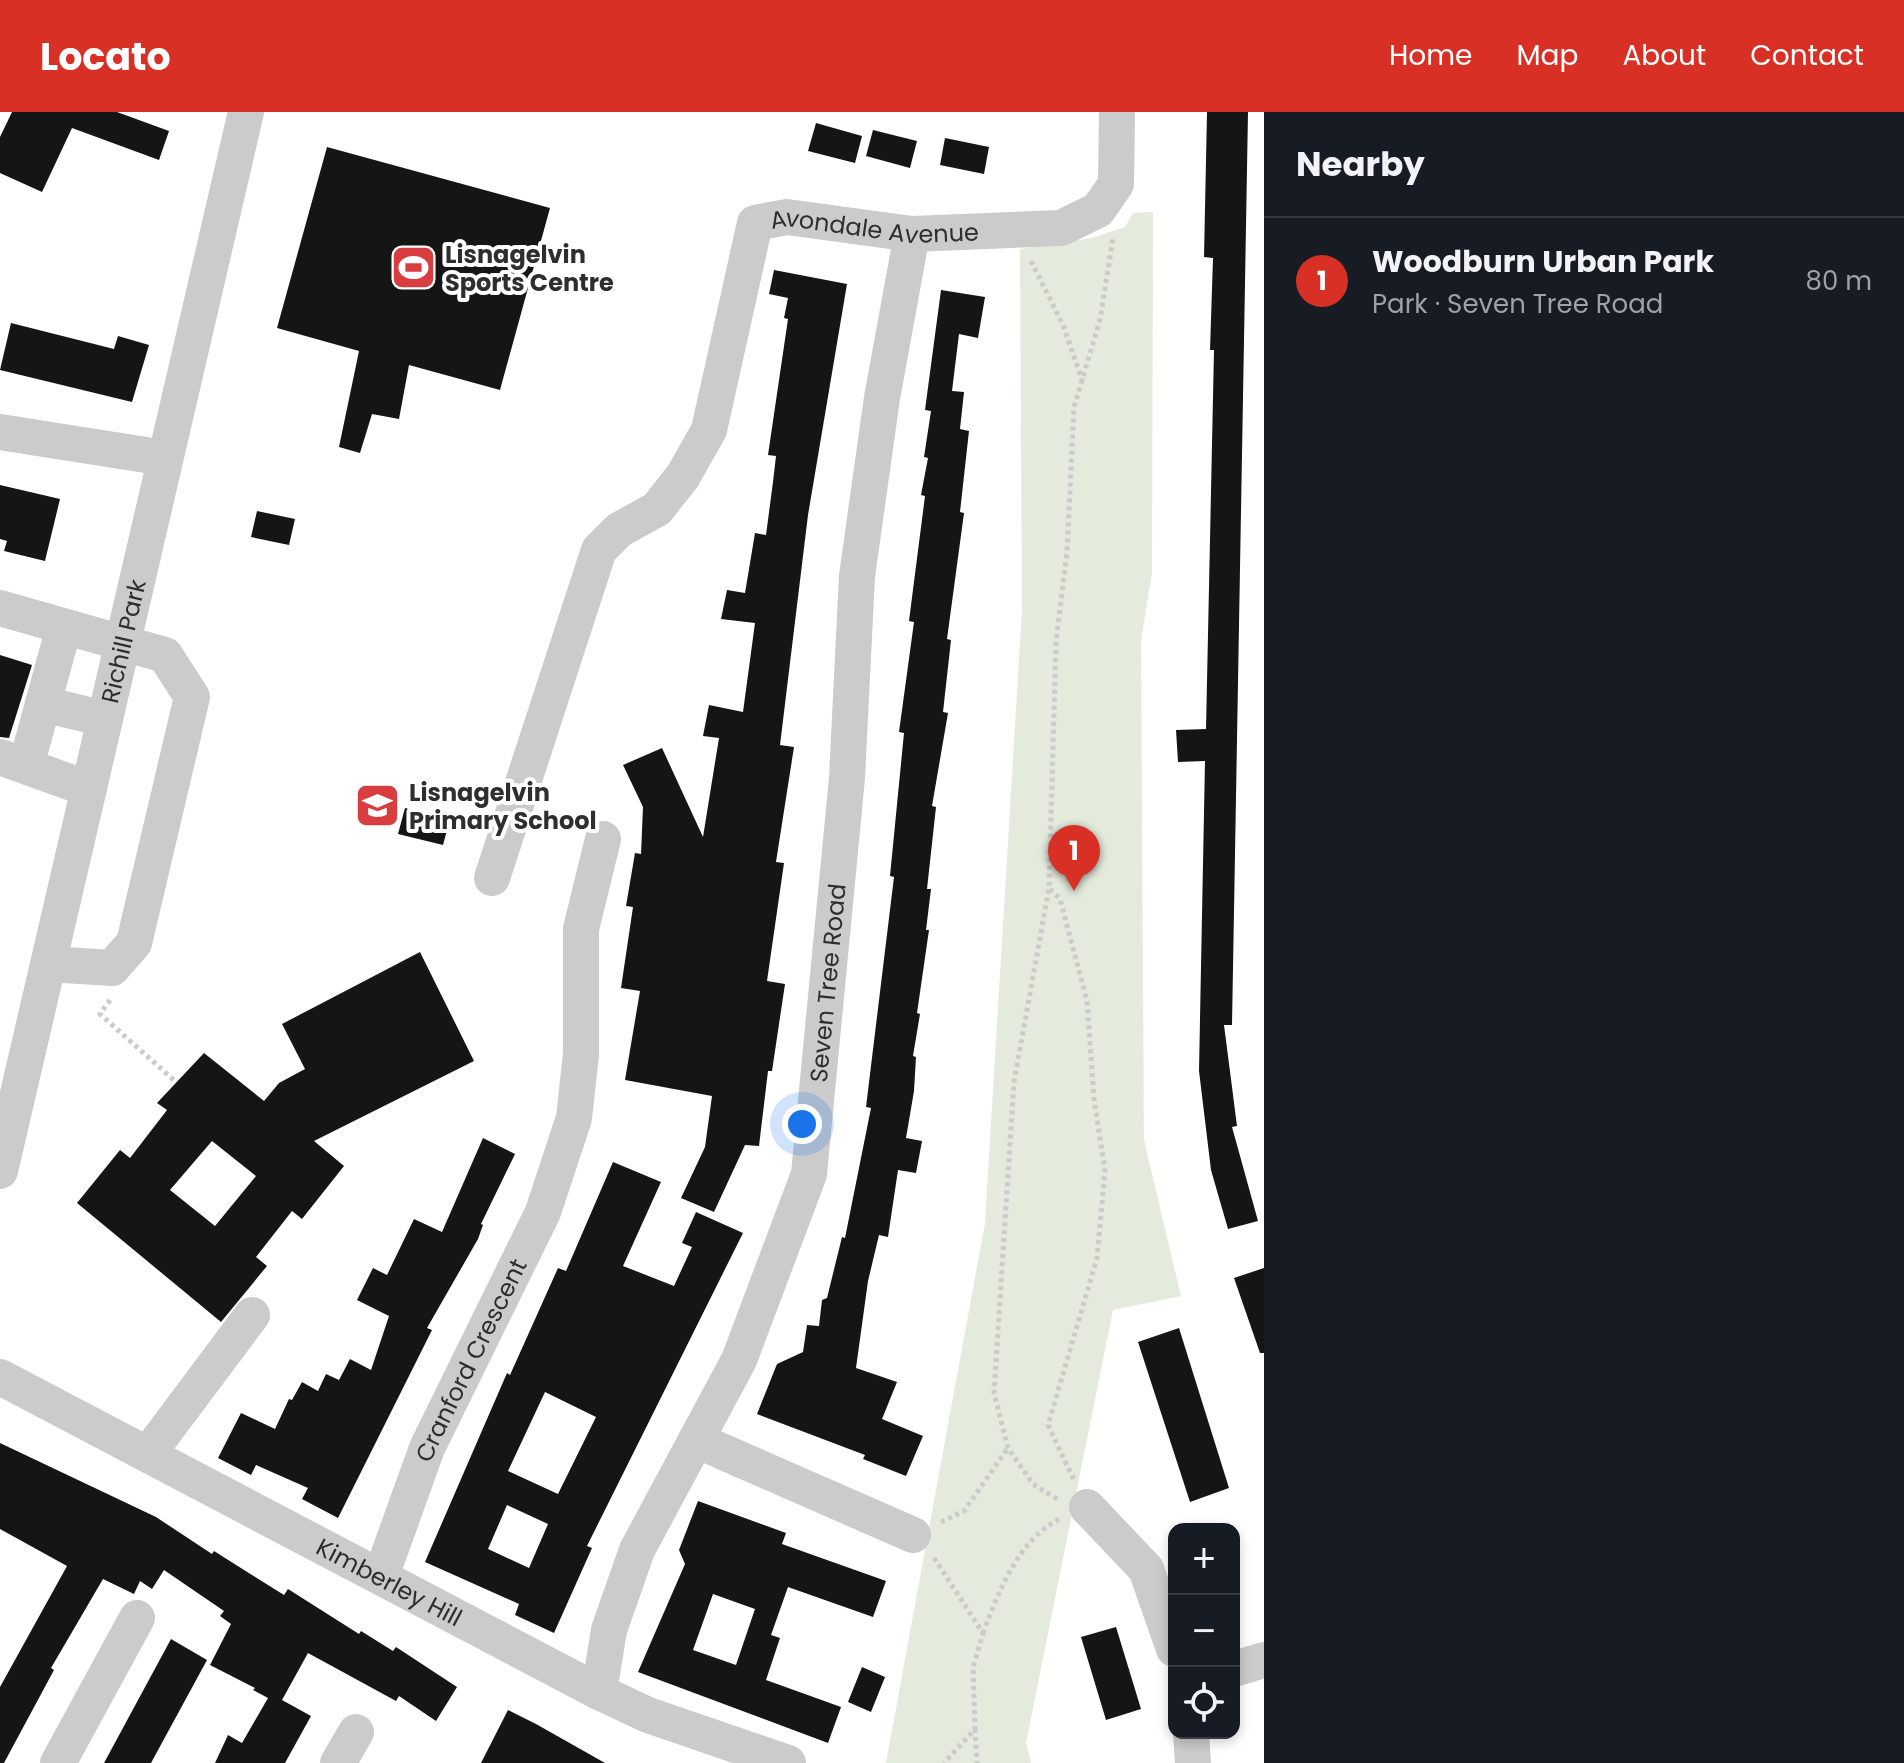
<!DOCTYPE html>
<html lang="en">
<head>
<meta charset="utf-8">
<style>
  :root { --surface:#171b24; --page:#20242c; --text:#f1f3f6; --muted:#9ea1a6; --line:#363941; --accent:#d93025 }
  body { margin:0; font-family:Poppins,sans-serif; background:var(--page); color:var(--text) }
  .controls { position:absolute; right:24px; bottom:24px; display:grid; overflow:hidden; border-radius:16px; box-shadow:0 4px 12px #0003 }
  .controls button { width:72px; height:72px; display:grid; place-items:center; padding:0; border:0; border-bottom:2px solid var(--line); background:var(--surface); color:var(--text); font:40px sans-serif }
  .you { position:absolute; left:802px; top:1012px; width:28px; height:28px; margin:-20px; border:6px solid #fff; border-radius:50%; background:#1a73e8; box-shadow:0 0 0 12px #1a73e833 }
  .badge { display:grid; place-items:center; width:52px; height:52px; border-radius:50%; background:var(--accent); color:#fff; font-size:26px; font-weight:700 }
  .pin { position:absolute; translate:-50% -66px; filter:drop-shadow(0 2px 4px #0008) }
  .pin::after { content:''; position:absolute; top:42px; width:28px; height:24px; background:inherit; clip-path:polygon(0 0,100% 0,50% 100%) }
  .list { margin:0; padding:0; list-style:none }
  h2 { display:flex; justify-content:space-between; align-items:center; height:104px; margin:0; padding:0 32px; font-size:34px }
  h2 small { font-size:26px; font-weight:400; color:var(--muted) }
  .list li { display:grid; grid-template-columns:52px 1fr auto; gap:24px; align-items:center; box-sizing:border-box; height:128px; padding:0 32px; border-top:2px solid var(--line) }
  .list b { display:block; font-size:30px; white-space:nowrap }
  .list p { margin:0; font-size:26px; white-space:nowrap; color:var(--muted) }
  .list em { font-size:26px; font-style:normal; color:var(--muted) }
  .icon { flex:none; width:44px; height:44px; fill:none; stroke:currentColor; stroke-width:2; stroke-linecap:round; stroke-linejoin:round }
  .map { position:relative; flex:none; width:1264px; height:1651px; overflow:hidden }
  header { display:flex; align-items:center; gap:48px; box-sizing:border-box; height:112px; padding:0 40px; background:var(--accent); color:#fff }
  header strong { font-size:38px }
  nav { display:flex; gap:44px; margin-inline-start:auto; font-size:28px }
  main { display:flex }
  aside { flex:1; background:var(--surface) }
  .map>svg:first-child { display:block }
  .green { fill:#e4ebdd }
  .building { fill:#151515; fill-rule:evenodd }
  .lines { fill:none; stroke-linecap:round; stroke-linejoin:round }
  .path { stroke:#cbcbcb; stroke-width:5; stroke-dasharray:4 4; stroke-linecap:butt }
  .minor { stroke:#cbcbcb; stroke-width:36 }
  .labels { text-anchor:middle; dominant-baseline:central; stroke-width:8; stroke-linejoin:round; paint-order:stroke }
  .street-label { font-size:24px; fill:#2e2e2e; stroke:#fff }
  .poi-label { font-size:24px; font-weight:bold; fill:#2e2e2e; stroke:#fff; text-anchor:start }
</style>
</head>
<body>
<header>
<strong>Locato</strong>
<nav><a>Home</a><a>Map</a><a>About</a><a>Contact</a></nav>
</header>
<main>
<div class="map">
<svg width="1264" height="1651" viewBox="0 0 1264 1651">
  <rect width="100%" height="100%" fill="#fff"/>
  <polygon class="green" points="1153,100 1152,461 1141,529 1144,1028 1181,1184 1113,1198 1026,1631 1031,1651 886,1651 985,1111 1022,498 1020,137 1092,126 1125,115 1133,101"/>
  <g class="building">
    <polygon points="12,0 117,0 169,19 159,48 72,16 42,80 0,61 0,25"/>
    <polygon points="1207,0 1248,0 1232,913 1224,913 1237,1014 1232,1015 1258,1109 1228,1117 1211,1058 1199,959 1205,649 1178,650 1176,618 1206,617 1214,238 1210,238 1213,146 1204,145"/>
    <polygon points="816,11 862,24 855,51 808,39"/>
    <polygon points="873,18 917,29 910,56 866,44"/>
    <polygon points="945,26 989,35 984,62 940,53"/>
    <polygon points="327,35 550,96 500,278 409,253 399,307 372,302 360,341 339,335 359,239 277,216"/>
    <polygon points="774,158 847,172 808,403 780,633 794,635 776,750 784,751 767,869 785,872 772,959 768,959 759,1034 745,1033 714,1100 681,1086 705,1035 712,984 625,968 640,879 621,876 633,795 626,794 635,741 641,742 643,695 623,653 662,636 703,725 719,626 703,624 709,593 743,600 755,511 721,507 727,478 745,481 755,421 766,423 773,370 776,344 768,343 788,207 784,206 788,186 769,182"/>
    <polygon points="941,178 985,185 978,226 959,222 952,279 964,280 960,317 969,319 960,400 964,401 947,527 951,528 943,600 948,601 932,694 936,695 927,777 931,777 926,818 929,818 917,901 920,902 913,944 916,945 914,979 906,1026 922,1029 916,1061 898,1058 888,1125 879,1123 868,1169 856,1256 897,1270 882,1307 923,1324 906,1364 863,1347 865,1343 757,1302 777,1252 803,1240 807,1213 819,1214 822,1188 827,1186 842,1125 845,1126 871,996 866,995 894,765 890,764 904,621 899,620 914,510 909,509 925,384 921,383 928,346 924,345 931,299 925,298"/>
    <polygon points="11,211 114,237 118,224 149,233 132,290 0,258"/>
    <polygon points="0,373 60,387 45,449 4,439 7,429 0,427"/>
    <polygon points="257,399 295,407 289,433 251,425"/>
    <polygon points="0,543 32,553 9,626 0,625"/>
    <polygon points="405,696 450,707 443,733 398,722"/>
    <path d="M420 840 474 949 314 1029 344 1054 302 1107 292 1099 256 1145 267 1154 221 1210 77 1091 120 1038 130 1046 167 998 157 991 204 941 264 989 279 971 305 957 282 912ZM212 1029 256 1064 215 1114 170 1078Z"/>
    <polygon points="483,1026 515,1042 481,1112 483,1113 478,1127 427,1216 432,1218 338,1406 302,1387 308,1376 256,1353 251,1363 218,1346 241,1301 275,1317 289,1287 292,1288 302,1270 318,1279 326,1262 339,1268 350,1247 371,1258 389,1204 357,1188 373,1156 387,1163 414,1107 442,1120"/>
    <path d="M613 1050 661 1070 623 1154 674 1174 692 1135 682 1131 696 1100 743 1121 587 1434 592 1436 554 1521 515 1503 519 1492 425 1450 507 1261 510 1263 558 1156 566 1159ZM545 1280 596 1305 558 1382 508 1359ZM507 1393 548 1412 529 1456 488 1437Z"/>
    <polygon points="1264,1156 1264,1241 1260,1241 1234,1166"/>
    <polygon points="1179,1216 1229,1376 1190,1390 1138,1230"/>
    <polygon points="0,1331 156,1405 212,1442 214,1439 284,1483 288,1477 359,1522 361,1519 393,1539 396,1535 457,1575 436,1609 399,1584 396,1589 308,1541 282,1588 311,1604 285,1651 215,1651 228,1623 242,1631 268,1586 253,1578 255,1576 210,1553 231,1512 220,1504 224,1499 164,1458 152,1477 140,1469 134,1482 103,1467 51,1556 54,1558 4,1651 0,1651 0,1575 67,1454 0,1417"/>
    <path d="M698 1389 786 1421 782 1432 886 1469 873 1505 788 1475 771 1523 780 1526 766 1568 841 1595 828 1631 638 1560 685 1452 679 1438ZM713 1482 755 1497 736 1553 693 1538Z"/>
    <polygon points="1116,1515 1141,1597 1106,1608 1081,1525"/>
    <polygon points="171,1527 207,1548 151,1651 104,1651"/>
    <polygon points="862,1555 885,1565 871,1600 848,1590"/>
    <polygon points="508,1598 536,1612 605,1651 481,1651"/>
  </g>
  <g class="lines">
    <g class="path">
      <polyline points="1031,149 1063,213 1082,268"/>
      <polyline points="1050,777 1060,787 1087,889 1094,987 1105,1059 1097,1146 1048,1313 1074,1368"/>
      <polyline points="110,888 100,902 176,970"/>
      <polyline points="1057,1387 1033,1372 1008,1336 994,1281 1014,970 1049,776 1056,530 1067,440 1074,295 1100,208 1113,126"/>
      <polyline points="941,1410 964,1399 1008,1336"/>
      <polyline points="934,1446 983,1521 973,1556 975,1617 944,1651"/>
      <path d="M983 1521C998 1481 1019 1426 1060 1407"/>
      <polyline points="975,1617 977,1651"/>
    </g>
    <g class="minor">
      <polyline points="0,320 165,346"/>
      <polyline points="0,496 165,543 192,585 134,831 112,856 49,852"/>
      <polyline points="43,592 105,607"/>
      <polyline points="0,645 89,677"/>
      <polyline points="26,654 64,515"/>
      <path id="s1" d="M492 766 599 438 619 418 657 397 683 364 709 318 755 111 787 105 912 122 1061 116 1098 98 1116 72 1117 0"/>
      <path id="s2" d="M0 1059 246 0"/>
      <path id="s3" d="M0 1265 599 1580 648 1603 788 1651"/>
      <polyline points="696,1328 913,1423"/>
      <polyline points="148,1342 252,1203"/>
      <polyline points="1087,1395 1146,1457 1174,1537"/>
      <path id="s4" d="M381 1464 427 1336 543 1100 574 1006 581 942V817L603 727"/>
      <polyline points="1234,1557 1264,1548"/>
      <path id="s5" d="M599 1580 609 1518 637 1438 739 1248 809 1062 847 666 857 464 882 286 912 122"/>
      <polyline points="1191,1621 1193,1651"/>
      <polyline points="58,1651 137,1506"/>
      <polyline points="338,1651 356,1620"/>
    </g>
  </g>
  <defs>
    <symbol id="stadium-square" viewBox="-11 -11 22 22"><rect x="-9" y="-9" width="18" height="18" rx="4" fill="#d83e40" stroke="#fff"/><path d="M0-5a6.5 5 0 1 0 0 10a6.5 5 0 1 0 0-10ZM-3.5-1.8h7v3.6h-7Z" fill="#fff"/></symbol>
    <symbol id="school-square" viewBox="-11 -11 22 22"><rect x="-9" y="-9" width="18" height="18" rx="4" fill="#d83e40" stroke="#fff"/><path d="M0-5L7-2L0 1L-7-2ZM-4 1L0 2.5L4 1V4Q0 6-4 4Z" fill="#fff"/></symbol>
  </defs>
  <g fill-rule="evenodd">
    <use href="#stadium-square" x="388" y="130" width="51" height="51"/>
    <use href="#school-square" x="352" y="668" width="51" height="51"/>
  </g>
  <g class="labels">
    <g class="street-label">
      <text stroke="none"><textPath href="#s1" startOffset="844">Avondale Avenue</textPath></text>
      <text stroke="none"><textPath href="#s2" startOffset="544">Richill Park</textPath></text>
      <text stroke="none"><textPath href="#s5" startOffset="754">Seven Tree Road</textPath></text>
      <text stroke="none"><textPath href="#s4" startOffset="234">Cranford Crescent</textPath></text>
      <text stroke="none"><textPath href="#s3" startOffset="440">Kimberley Hill</textPath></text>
    </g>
    <g class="poi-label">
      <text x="445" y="142">Lisnagelvin<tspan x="445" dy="28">Sports Centre</tspan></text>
      <text x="409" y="680">Lisnagelvin<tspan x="409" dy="28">Primary School</tspan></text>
    </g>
  </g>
</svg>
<div class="controls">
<button>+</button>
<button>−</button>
<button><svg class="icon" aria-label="locate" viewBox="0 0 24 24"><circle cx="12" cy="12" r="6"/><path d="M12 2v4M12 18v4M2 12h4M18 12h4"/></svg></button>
</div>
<div class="you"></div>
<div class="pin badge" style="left:1074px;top:779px">1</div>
</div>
<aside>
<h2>Nearby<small></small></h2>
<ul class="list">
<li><span class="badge">1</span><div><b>Woodburn Urban Park</b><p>Park · Seven Tree Road</p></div><em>80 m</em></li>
</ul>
</aside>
</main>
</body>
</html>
